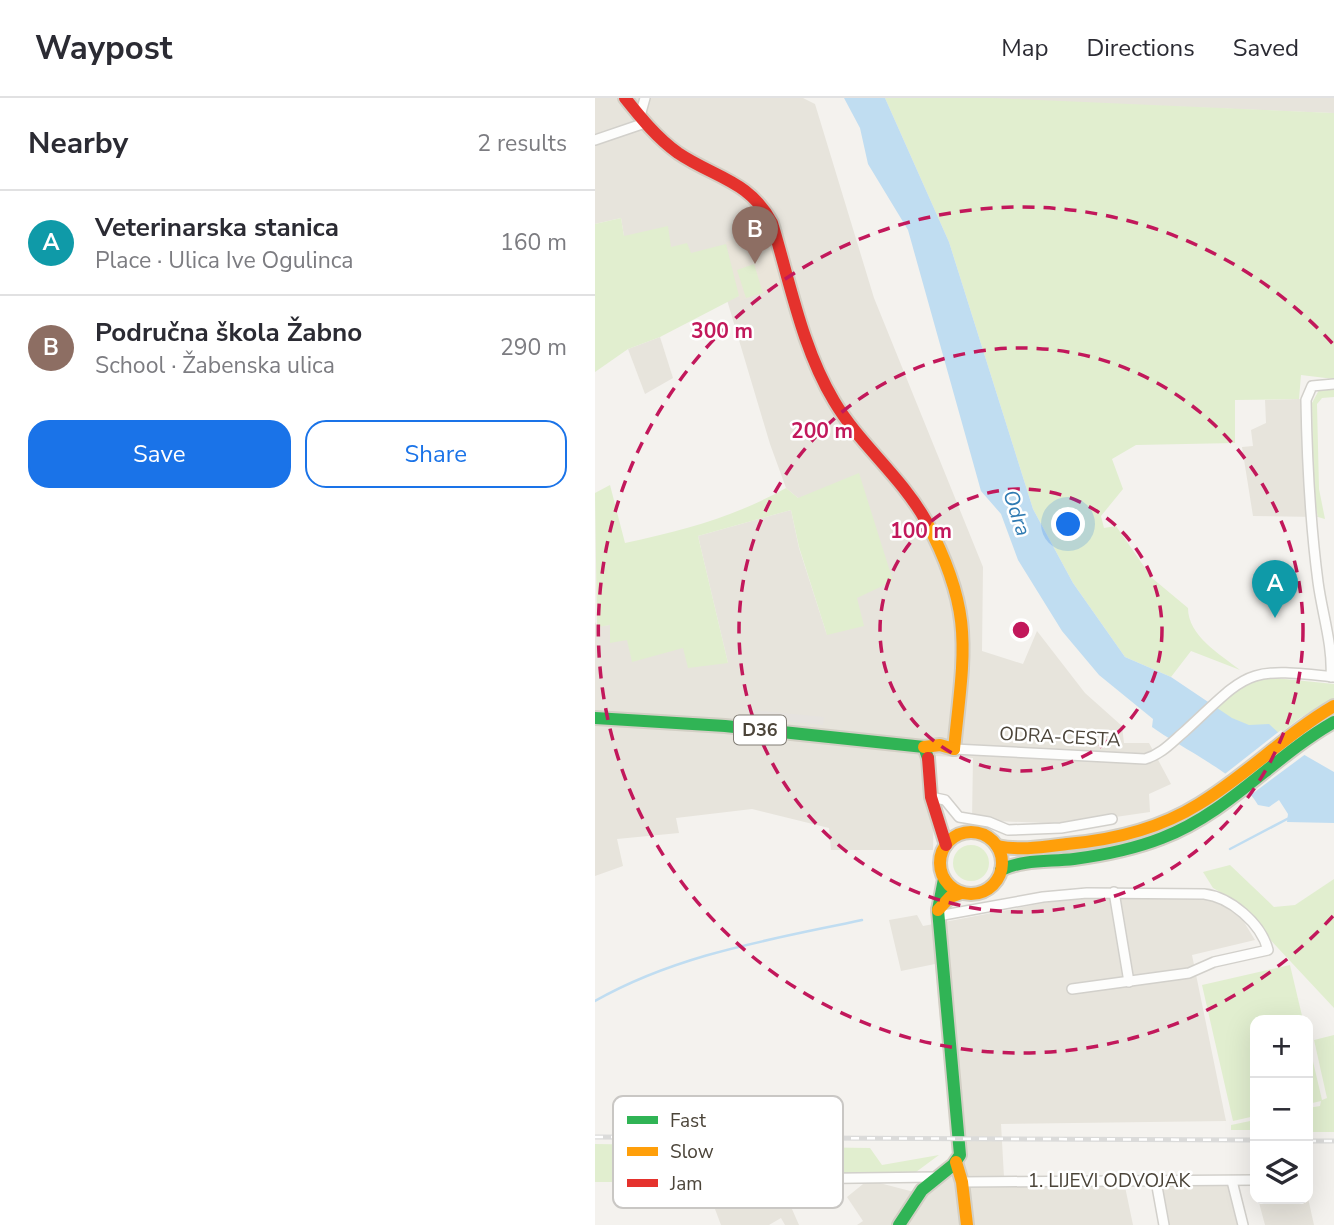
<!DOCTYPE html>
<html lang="en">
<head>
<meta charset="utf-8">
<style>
  :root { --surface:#fff; --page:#f7f7f7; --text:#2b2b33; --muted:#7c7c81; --line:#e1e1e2; --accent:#1a73e8 }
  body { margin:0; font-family:"Nunito Sans",sans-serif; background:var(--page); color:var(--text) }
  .controls { position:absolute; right:21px; bottom:21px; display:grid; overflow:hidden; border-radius:14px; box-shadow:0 7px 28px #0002 }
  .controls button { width:63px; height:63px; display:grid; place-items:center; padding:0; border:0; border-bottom:2px solid var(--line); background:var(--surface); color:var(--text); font:35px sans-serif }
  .you { position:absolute; left:474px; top:427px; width:24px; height:24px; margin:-18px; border:5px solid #fff; border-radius:50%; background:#1a73e8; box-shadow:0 0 0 10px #1a73e833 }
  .badge { display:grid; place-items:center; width:46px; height:46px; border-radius:50%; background:var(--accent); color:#fff; font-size:23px; font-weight:700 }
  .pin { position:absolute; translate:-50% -58px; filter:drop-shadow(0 2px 4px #0008) }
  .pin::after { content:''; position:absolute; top:37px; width:24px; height:21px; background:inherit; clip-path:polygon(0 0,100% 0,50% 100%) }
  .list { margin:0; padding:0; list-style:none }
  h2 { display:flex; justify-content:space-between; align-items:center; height:91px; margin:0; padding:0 28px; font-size:30px }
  h2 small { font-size:23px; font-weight:400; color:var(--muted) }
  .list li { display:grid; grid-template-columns:46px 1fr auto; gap:21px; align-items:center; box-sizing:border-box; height:105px; padding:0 28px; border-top:2px solid var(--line) }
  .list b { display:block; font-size:26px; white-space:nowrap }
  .list p { margin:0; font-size:23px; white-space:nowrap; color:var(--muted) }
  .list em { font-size:23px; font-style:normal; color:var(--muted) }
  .actions { display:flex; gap:14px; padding:21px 28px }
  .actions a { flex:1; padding:16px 0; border:2px solid var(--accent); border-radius:21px; text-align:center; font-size:24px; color:var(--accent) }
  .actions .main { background:var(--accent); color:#fff }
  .icon { flex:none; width:38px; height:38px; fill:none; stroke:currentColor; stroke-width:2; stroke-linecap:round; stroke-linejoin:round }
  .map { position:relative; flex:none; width:739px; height:1127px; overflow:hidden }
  header { display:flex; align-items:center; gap:42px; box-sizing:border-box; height:98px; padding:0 35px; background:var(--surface); border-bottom:2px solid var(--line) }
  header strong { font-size:33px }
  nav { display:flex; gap:38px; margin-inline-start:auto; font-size:24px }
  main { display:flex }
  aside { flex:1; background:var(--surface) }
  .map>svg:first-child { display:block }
  .residential { fill:#e7e4dc }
  .education { fill:#eae5da }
  .green { fill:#e1eecf }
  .parking { fill:#e6e3df }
  .water { fill:#c0ddf1 }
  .pier { fill:#f4f2ee }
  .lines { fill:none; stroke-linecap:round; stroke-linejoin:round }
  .stream { stroke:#c0ddf1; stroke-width:2.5 }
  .street-casing { stroke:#d2d0cb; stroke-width:12 }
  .fast-casing { stroke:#d3cfc5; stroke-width:16 }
  .slow-casing { stroke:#d3cfc5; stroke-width:16 }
  .jam-casing { stroke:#d3cfc5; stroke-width:16 }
  .street { stroke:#fdfdfc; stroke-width:9 }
  .fast { stroke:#30b455; stroke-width:12 }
  .slow { stroke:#ff9f0a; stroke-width:12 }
  .jam { stroke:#e5322d; stroke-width:12 }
  .rail-casing { stroke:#dbdbda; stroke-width:5 }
  .rail { stroke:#fff; stroke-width:2.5; stroke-dasharray:8; stroke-linecap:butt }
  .ring { fill:none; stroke:#c2185b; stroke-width:3.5; stroke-dasharray:12 9 }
  .labels { text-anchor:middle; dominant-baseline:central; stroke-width:5; stroke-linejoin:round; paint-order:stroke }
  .shield { fill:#fff; stroke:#817c74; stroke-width:2 }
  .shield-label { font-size:18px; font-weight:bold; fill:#4b4439 }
  .street-label { font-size:19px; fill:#4b4439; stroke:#fff }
  .water-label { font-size:21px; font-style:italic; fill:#2e7ab2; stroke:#fff }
  .key { fill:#fff; stroke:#c9c7c4; stroke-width:2 }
  .key-label { font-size:19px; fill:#4b4439 }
  .centre { fill:#c2185b; stroke:#fff; stroke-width:3.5 }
  .ring-label { font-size:21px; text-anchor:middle; font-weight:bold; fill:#c2185b; stroke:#fff; stroke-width:5; stroke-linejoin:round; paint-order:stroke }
</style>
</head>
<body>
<header>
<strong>Waypost</strong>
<nav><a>Map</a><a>Directions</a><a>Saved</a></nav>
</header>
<main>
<aside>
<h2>Nearby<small>2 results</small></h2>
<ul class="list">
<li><span class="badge" style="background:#0f9aa8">A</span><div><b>Veterinarska stanica</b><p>Place · Ulica Ive Ogulinca</p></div><em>160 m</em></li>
<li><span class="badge" style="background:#8d6e63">B</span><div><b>Područna škola Žabno</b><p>School · Žabenska ulica</p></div><em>290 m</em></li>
</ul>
<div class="actions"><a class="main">Save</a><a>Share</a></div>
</aside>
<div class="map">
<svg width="739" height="1127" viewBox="0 0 739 1127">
  <rect width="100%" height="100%" fill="#f4f2ee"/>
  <g class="residential">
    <polygon points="0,0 208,0 220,6 279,200 388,469 387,553 428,566 442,533 490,595 527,628 529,645 554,645 576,686 554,696 555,714 472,726 377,722 378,660 340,658 338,752 236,752 234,730 157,711 81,720 84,735 22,741 28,768 0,778 0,524 2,528 15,527 32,542 89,549 133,565 103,438 196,412 204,450 232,537 203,400 191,390 175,346 132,202 144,198 96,155 29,138 26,120 0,126"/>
    <polygon points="396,0 739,0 739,15 397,1"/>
    <polygon points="65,239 78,280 50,296 33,251"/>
    <polygon points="704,301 717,305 719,402 723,419 658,418 647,349 658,348 656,332 671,325 670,302"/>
    <polygon points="522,791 614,793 633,798 660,842 597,857 631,1023 406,1026 409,1079 528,1079 538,1127 262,1127 268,1123 252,1099 273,1082 319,1094 358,1058 340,866 306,873 294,822 322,817 328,828"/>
    <polygon points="106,1074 182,1077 204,1127 190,1127 186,1120 174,1127 126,1127"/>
    <polygon points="639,1077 651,1127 566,1127 557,1093 558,1080"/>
    <polygon points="713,1100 719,1127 670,1127 663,1101"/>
  </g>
  <polygon class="education" points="172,130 191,188 145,203 131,144"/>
  <g class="green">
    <path d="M290 0H396L739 15V281L706 277 704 301 640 302V345L541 347 517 361 528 391 506 418 509 430 521 428 557 480 593 510C593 538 625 556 645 572L596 553 576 579 530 559 478 485 438 411 354 144Z"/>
    <polygon points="26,120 29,138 73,128 76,149 92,145 96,155 131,146 144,198 65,239 33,251 0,274 0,126"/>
    <polygon points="159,166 168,195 151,200 142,172"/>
    <polygon points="739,290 739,299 727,300 722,306 724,391 730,421 723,419 719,402 717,305 724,292"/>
    <path d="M264 375 298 483 262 500 269 528 232 537 204 449 196 412 103 438 133 565 93 570 88 550 37 564 32 542 15 545V527L2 529 0 395 15 387 30 445C89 432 137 420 191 390L203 400Z"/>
    <path d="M680 580 739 586V600L705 620 667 649 614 618C635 598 650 581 680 580Z"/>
    <circle cx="376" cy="765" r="18"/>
    <polygon points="635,767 679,809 700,807 739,781 739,910 637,801 618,790 608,774"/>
    <polygon points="695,867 708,922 660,922 660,1018 638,1023 607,887"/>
    <polygon points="739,937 739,1034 713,1034 713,1010 725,1008 726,1003 713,1006 713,942 727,1002 732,1000 719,942"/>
    <polygon points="660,1022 660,1032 636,1032 636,1027"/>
    <polygon points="0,1046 275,1050 287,1067 344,1057 321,1074 182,1077 106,1074 32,1084 0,1084"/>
  </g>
  <polygon class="parking" points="157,612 229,619 228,627 156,620"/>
  <path class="water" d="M249 0H290L354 144 438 411 478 485 530 559 576 579 637 620 654 627 674 626 706 655 739 674V725L692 724 693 716 684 702 674 709 663 707C649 680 583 648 557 629L558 621 504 577 467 533 423 462 406 416 386 393 313 132 273 66 265 30Z"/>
  <polygon class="pier" points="686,632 712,655 653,699 626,679"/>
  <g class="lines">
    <g class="stream">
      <polyline points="635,751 694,720"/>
      <path d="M0 903C83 856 174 842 267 822"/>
    </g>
    <defs>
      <g id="street">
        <polyline points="45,18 50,0"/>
        <polyline points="0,42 50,25"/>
        <path d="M736 579C738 547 727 515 723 484 715 423 712 363 711 302L717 288 739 286"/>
        <path d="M359 651 550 661C567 656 577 644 590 633 655 573 649 569 739 579"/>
        <polyline points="336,699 350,702 364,719 394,724 413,732 466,730 517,721"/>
        <polyline points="519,794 534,884"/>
        <path d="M343 818 448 799 492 795 609 796C635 799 666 825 673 852L619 864 594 875 477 891"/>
        <polyline points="117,1082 342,1079"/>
        <polyline points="561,1083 569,1127"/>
        <polyline points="637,1083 648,1127"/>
        <polyline points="367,1084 660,1082"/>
      </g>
      <g id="fast">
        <polyline points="0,620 130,628 329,649 333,660"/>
        <path d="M406 772C429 761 454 764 479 761 509 757 539 751 567 740 633 715 679 658 739 624"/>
        <polyline points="304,1127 327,1092 358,1067 365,1057 343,812 349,781"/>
      </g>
      <g id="slow">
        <path d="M331 423C380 515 369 553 359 651"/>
        <polyline points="329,649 345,647 359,651"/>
        <circle cx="376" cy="765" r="31"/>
        <path d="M402 748C425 753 448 749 472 746 518 742 564 731 604 706 652 677 691 636 739 608"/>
        <polyline points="343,812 355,799 366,795"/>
        <polyline points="361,1064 367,1084 372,1127"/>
      </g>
      <g id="jam">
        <path d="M30 0C46 20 62 40 83 55 120 80 154 82 177 125 195 184 207 250 239 303 265 347 306 378 331 423"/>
        <polyline points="333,660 336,699 351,747"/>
      </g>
    </defs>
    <use href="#street" class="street-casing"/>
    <use href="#fast" class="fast-casing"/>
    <use href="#slow" class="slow-casing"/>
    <use href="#jam" class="jam-casing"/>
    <use href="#street" class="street"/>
    <use href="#fast" class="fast"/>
    <use href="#slow" class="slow"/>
    <use href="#jam" class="jam"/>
    <defs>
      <g id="rail">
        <polyline points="0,1039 660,1042"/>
        <polyline points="713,1043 739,1043"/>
      </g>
    </defs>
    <use href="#rail" class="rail-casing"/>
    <use href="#rail" class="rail"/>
  </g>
  <g class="ring">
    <circle cx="426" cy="532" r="141"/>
    <circle cx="426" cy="532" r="282"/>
    <path d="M738 818A423 423 0 1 1 738 246"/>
  </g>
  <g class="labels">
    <rect class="shield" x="139" y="617.5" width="52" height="29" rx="5"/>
    <g class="shield-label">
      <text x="165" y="632">D36</text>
    </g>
    <g class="street-label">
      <text transform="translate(465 639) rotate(3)">ODRA-CESTA</text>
      <text x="514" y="1083">1. LIJEVI ODVOJAK</text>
    </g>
    <g class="water-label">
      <text transform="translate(422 415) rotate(72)">Odra</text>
    </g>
  </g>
  <rect x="18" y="998" width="230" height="112" rx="10" class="key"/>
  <rect x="32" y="1018" width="31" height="8" fill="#30b455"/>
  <rect x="32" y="1049" width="31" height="9" fill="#ff9f0a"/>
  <rect x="32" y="1081" width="31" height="8" fill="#e5322d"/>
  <g class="key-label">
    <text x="75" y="1029">Fast</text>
    <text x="75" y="1060">Slow</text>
    <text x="75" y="1092">Jam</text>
  </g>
  <circle cx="426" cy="532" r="10" class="centre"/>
  <g class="ring-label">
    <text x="127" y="240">300 m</text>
    <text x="227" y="340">200 m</text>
    <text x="326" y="440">100 m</text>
  </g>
</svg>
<div class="controls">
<button>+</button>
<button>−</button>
<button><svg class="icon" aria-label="layers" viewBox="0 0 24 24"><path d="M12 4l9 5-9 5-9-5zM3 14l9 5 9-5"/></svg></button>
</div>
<div class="you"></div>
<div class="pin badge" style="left:680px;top:520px;background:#0f9aa8">A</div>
<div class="pin badge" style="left:160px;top:166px;background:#8d6e63">B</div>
</div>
</main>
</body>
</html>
